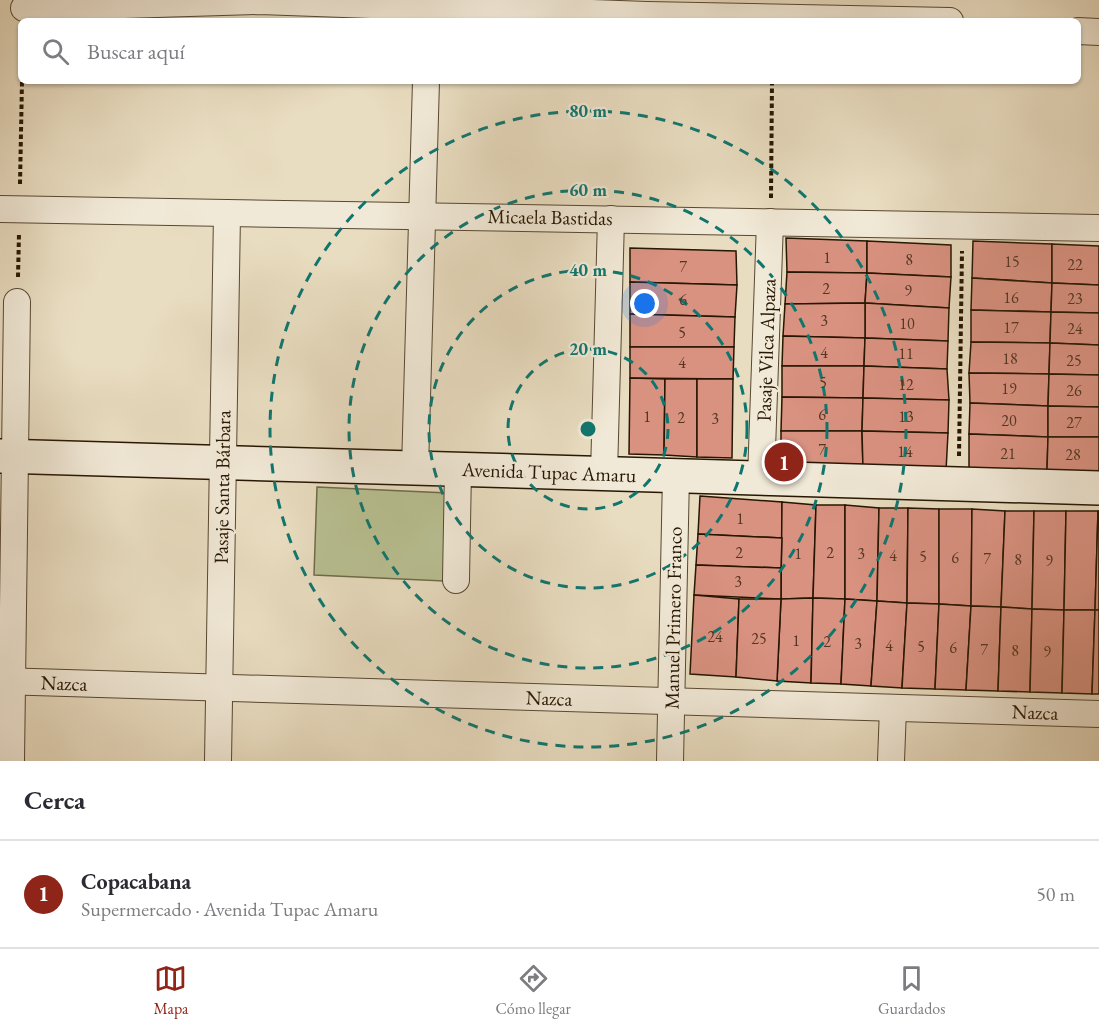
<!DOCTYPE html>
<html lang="es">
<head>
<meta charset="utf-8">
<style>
  :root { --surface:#fff; --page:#f2f2f3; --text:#2b2b33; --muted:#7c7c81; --line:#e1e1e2; --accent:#8f2418 }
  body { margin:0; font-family:"EB Garamond",serif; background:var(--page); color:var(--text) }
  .you { position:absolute; left:645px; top:304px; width:21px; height:21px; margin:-15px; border:4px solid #fff; border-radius:50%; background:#1a73e8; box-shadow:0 0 0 9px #1a73e833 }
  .badge { display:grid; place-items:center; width:39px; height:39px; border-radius:50%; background:var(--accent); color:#fff; font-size:20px; font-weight:700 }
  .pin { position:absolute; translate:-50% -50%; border:3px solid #fff; box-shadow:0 2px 6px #0006 }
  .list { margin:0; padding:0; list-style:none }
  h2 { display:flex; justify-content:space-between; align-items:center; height:78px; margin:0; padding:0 24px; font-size:26px }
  h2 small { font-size:20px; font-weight:400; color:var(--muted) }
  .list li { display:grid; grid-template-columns:39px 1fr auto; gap:18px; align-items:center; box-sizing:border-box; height:108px; padding:0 24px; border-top:2px solid var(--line) }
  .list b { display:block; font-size:22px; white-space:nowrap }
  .list p { margin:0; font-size:20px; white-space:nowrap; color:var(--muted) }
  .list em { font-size:20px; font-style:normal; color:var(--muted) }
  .icon { flex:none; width:33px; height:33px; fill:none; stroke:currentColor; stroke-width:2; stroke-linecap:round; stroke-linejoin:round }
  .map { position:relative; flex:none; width:1099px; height:761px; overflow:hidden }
  .search { position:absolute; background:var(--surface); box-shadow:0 2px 4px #0004; left:18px; right:18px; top:18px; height:66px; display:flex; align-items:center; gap:15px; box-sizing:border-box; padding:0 21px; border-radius:9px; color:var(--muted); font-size:22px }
  .sheet { height:186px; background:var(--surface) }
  nav { display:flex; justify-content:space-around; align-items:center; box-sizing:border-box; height:84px; border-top:2px solid var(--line); background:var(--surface); font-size:16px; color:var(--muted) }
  nav a { display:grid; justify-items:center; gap:3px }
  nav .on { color:var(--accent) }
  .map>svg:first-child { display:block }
  .green { fill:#b8c092; stroke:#6f6b4a; stroke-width:1.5 }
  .building { fill:#d99180; stroke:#261602; stroke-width:1.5 }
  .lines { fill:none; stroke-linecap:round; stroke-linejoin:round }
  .street-casing { stroke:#574832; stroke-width:28 }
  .secondary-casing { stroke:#261602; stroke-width:36 }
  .path { stroke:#261602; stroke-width:4; stroke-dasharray:4.5 3; stroke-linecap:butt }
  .street { stroke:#f1e9d7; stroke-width:26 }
  .secondary { stroke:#f1e9d7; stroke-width:33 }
  .ring { fill:none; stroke:#0f766e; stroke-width:3; stroke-dasharray:10 8 }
  .labels { text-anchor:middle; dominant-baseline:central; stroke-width:4.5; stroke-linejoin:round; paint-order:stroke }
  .number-label { font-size:16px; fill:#533522 }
  .street-label { font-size:20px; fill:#261602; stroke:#f1e9d7 }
  .centre { fill:#0f766e; stroke:#f1e9d7; stroke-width:3 }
  .ring-label { font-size:18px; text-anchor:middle; font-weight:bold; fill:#0f766e; stroke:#f1e9d7; stroke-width:4.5; stroke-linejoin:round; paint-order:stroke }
</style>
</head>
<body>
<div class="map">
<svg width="1099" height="761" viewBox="0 0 1099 761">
  <rect width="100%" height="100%" fill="#e9ddc1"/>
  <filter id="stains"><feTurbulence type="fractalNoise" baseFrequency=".00333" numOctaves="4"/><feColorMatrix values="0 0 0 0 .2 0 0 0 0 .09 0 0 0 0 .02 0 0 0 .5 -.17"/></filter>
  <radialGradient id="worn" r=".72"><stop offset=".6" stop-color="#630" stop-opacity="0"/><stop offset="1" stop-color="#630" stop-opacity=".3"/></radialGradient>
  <polygon class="green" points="317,487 448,493 444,581 314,575"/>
  <g class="building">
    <polygon points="786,238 867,241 867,273 787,272"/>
    <polygon points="867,241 951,245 951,277 867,273"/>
    <polygon points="973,241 1052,244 1052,283 972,278"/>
    <polygon points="1052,244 1099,246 1099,285 1052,283"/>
    <polygon points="630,248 736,251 737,285 630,282"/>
    <polygon points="787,272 867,273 865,303 785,304"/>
    <polygon points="867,273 951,277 949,308 865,303"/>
    <polygon points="972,278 1052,283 1051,312 971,310"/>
    <polygon points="630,282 737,285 735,317 630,314"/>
    <polygon points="1052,283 1099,285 1099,313 1051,312"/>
    <polygon points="865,303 949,308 948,341 865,338"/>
    <polygon points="865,303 865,338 783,336 785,304"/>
    <polygon points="971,310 1051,312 1050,343 971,342"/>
    <polygon points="1051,312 1099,313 1099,345 1050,343"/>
    <polygon points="630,314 735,317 734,347 630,347"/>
    <polygon points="783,336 865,338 864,366 782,366"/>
    <polygon points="865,338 948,341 947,369 864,366"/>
    <polygon points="971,342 1050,343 1049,374 969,373"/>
    <polygon points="1050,343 1099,345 1099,375 1049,374"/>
    <polygon points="630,347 734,347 733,379 630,378"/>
    <polygon points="782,366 864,366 863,398 782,397"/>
    <polygon points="864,366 947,369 949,400 863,398"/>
    <polygon points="969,373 1049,374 1048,406 970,403"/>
    <polygon points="1049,374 1099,375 1099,407 1048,406"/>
    <polygon points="630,378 665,379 664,455 629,454"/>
    <polygon points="665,379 697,379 697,457 664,455"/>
    <polygon points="697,379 733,379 732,458 697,457"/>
    <polygon points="782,397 863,398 862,431 781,431"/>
    <polygon points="863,398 949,400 948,433 862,431"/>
    <polygon points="970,403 1048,406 1048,437 969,434"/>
    <polygon points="1048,406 1099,407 1099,437 1048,437"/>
    <polygon points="781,431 862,431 863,469 781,466"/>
    <polygon points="862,431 948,433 946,471 863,469"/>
    <polygon points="969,434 1048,437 1047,470 969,470"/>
    <polygon points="1048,437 1099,437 1099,472 1047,470"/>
    <polygon points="700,496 782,502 782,538 698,534"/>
    <polygon points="782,502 816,505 813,598 781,599"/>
    <polygon points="816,505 845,505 845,599 813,598"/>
    <polygon points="845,505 879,508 877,601 845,599"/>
    <polygon points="879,508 908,508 907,603 877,601"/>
    <polygon points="908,508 939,509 939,604 907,603"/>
    <polygon points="939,509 972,509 971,606 939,604"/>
    <polygon points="972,509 1005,511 1001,607 971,606"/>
    <polygon points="1005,511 1034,511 1032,609 1001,607"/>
    <polygon points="1034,511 1066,511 1064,610 1032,609"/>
    <polygon points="1066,511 1098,511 1095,610 1064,610"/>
    <polygon points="1098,511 1099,511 1099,610 1095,610"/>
    <polygon points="698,534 782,538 781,568 696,565"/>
    <polygon points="696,565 781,568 781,599 694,595"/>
    <polygon points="694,595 739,599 736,677 690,674"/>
    <polygon points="813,598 811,683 777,681 781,599"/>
    <polygon points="813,598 845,599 841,684 811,683"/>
    <polygon points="739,599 781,599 777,681 736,677"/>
    <polygon points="845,599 877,601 871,686 841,684"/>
    <polygon points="877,601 907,603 902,688 871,686"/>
    <polygon points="907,603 939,604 935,689 902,688"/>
    <polygon points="939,604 971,606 966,690 935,689"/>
    <polygon points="971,606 1001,607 998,691 966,690"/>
    <polygon points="1001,607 1032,609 1030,692 998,691"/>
    <polygon points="1032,609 1064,610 1062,693 1030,692"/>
    <polygon points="1064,610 1095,610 1092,694 1062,693"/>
    <polygon points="1095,610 1099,610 1099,694 1092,694"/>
  </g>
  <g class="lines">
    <defs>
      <g id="street">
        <polyline points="24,8 260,1 647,15 950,21"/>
        <polyline points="1078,31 1099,32"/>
        <polyline points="0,209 1099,228"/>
        <polyline points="415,468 426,81"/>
        <polyline points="604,473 611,219"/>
        <polyline points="761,478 770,222"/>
        <polyline points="456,580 458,469"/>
        <polyline points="0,681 1099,714"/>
        <polyline points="11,761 17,302"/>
        <polyline points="218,761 227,214"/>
        <polyline points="670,761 676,475"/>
        <polyline points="891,761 893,708"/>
      </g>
      <polyline id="secondary" points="0,456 1099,488"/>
    </defs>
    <use href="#street" class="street-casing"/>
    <use href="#secondary" class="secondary-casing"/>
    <g class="path">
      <polyline points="20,184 22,81"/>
      <polyline points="771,198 772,81"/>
      <polyline points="18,277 19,233"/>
      <polyline points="959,456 962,251"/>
    </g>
    <use href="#street" class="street"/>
    <use href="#secondary" class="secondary"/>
  </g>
  <g class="ring">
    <circle cx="588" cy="429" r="80"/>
    <circle cx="588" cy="429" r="159"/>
    <circle cx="588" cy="429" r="239"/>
    <circle cx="588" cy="429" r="318"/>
  </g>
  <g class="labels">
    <g class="number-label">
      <text x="827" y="257">1</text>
      <text x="909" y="259">8</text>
      <text x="1012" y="261">15</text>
      <text x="1075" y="264">22</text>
      <text x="683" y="266">7</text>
      <text x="826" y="288">2</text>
      <text x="908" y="290">9</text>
      <text x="1011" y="297">16</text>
      <text x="1075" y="298">23</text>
      <text x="683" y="299">6</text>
      <text x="824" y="320">3</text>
      <text x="907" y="323">10</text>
      <text x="1011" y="327">17</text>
      <text x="1075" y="328">24</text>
      <text x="682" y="332">5</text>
      <text x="824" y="352">4</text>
      <text x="906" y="353">11</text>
      <text x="1010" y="358">18</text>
      <text x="1074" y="360">25</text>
      <text x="682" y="362">4</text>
      <text x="823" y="382">5</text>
      <text x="906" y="384">12</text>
      <text x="1009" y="388">19</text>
      <text x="1074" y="390">26</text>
      <text x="822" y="414">6</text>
      <text x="647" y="416">1</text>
      <text x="906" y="416">13</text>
      <text x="681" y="417">2</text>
      <text x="715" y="418">3</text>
      <text x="1009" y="420">20</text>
      <text x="1074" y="422">27</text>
      <text x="822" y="449">7</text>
      <text x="905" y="451">14</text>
      <text x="1008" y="453">21</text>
      <text x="1073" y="454">28</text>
      <text x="740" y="518">1</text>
      <text x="739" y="552">2</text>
      <text x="830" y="552">2</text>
      <text x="798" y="553">1</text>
      <text x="861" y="553">3</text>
      <text x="893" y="555">4</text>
      <text x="923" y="556">5</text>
      <text x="955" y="557">6</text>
      <text x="987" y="558">7</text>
      <text x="1018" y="559">8</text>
      <text x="1049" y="560">9</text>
      <text x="738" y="581">3</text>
      <text x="715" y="636">24</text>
      <text x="759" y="638">25</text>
      <text x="796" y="640">1</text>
      <text x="827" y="641">2</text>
      <text x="858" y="643">3</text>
      <text x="889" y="645">4</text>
      <text x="921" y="646">5</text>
      <text x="953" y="647">6</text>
      <text x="984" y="649">7</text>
      <text x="1015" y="650">8</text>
      <text x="1047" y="651">9</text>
    </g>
    <g class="street-label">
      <text transform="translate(550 217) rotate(1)">Micaela Bastidas</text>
      <text transform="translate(766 350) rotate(-88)">Pasaje Vilca Alpaza</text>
      <text transform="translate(549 472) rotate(2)">Avenida Tupac Amaru</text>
      <text transform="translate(222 487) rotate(-89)">Pasaje Santa Bárbara</text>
      <text transform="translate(673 618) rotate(-89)">Manuel Primero Franco</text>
      <text transform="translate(64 683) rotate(2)">Nazca</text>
      <text transform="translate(549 698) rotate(2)">Nazca</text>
      <text transform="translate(1035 712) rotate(2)">Nazca</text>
    </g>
  </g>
  <circle cx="588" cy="429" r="9" class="centre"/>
  <g class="ring-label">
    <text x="588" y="117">80 m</text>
    <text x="588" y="196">60 m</text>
    <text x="588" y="276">40 m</text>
    <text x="588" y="355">20 m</text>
  </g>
  <rect width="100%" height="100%" filter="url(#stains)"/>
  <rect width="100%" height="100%" fill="url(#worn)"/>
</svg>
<div class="you"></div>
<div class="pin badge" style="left:784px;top:462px">1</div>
<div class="search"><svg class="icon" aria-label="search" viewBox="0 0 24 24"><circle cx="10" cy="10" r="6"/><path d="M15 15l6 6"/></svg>Buscar aquí</div>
</div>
<section class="sheet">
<h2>Cerca<small></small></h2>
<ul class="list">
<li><span class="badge">1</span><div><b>Copacabana</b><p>Supermercado · Avenida Tupac Amaru</p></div><em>50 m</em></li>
</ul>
</section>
<nav>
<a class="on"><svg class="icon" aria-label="map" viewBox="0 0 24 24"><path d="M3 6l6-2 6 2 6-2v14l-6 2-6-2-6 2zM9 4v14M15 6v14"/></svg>Mapa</a>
<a><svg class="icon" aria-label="directions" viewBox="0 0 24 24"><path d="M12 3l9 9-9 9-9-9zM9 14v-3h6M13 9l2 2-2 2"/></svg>Cómo llegar</a>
<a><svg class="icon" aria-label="saved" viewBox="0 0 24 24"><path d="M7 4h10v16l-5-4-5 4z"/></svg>Guardados</a>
</nav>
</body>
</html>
